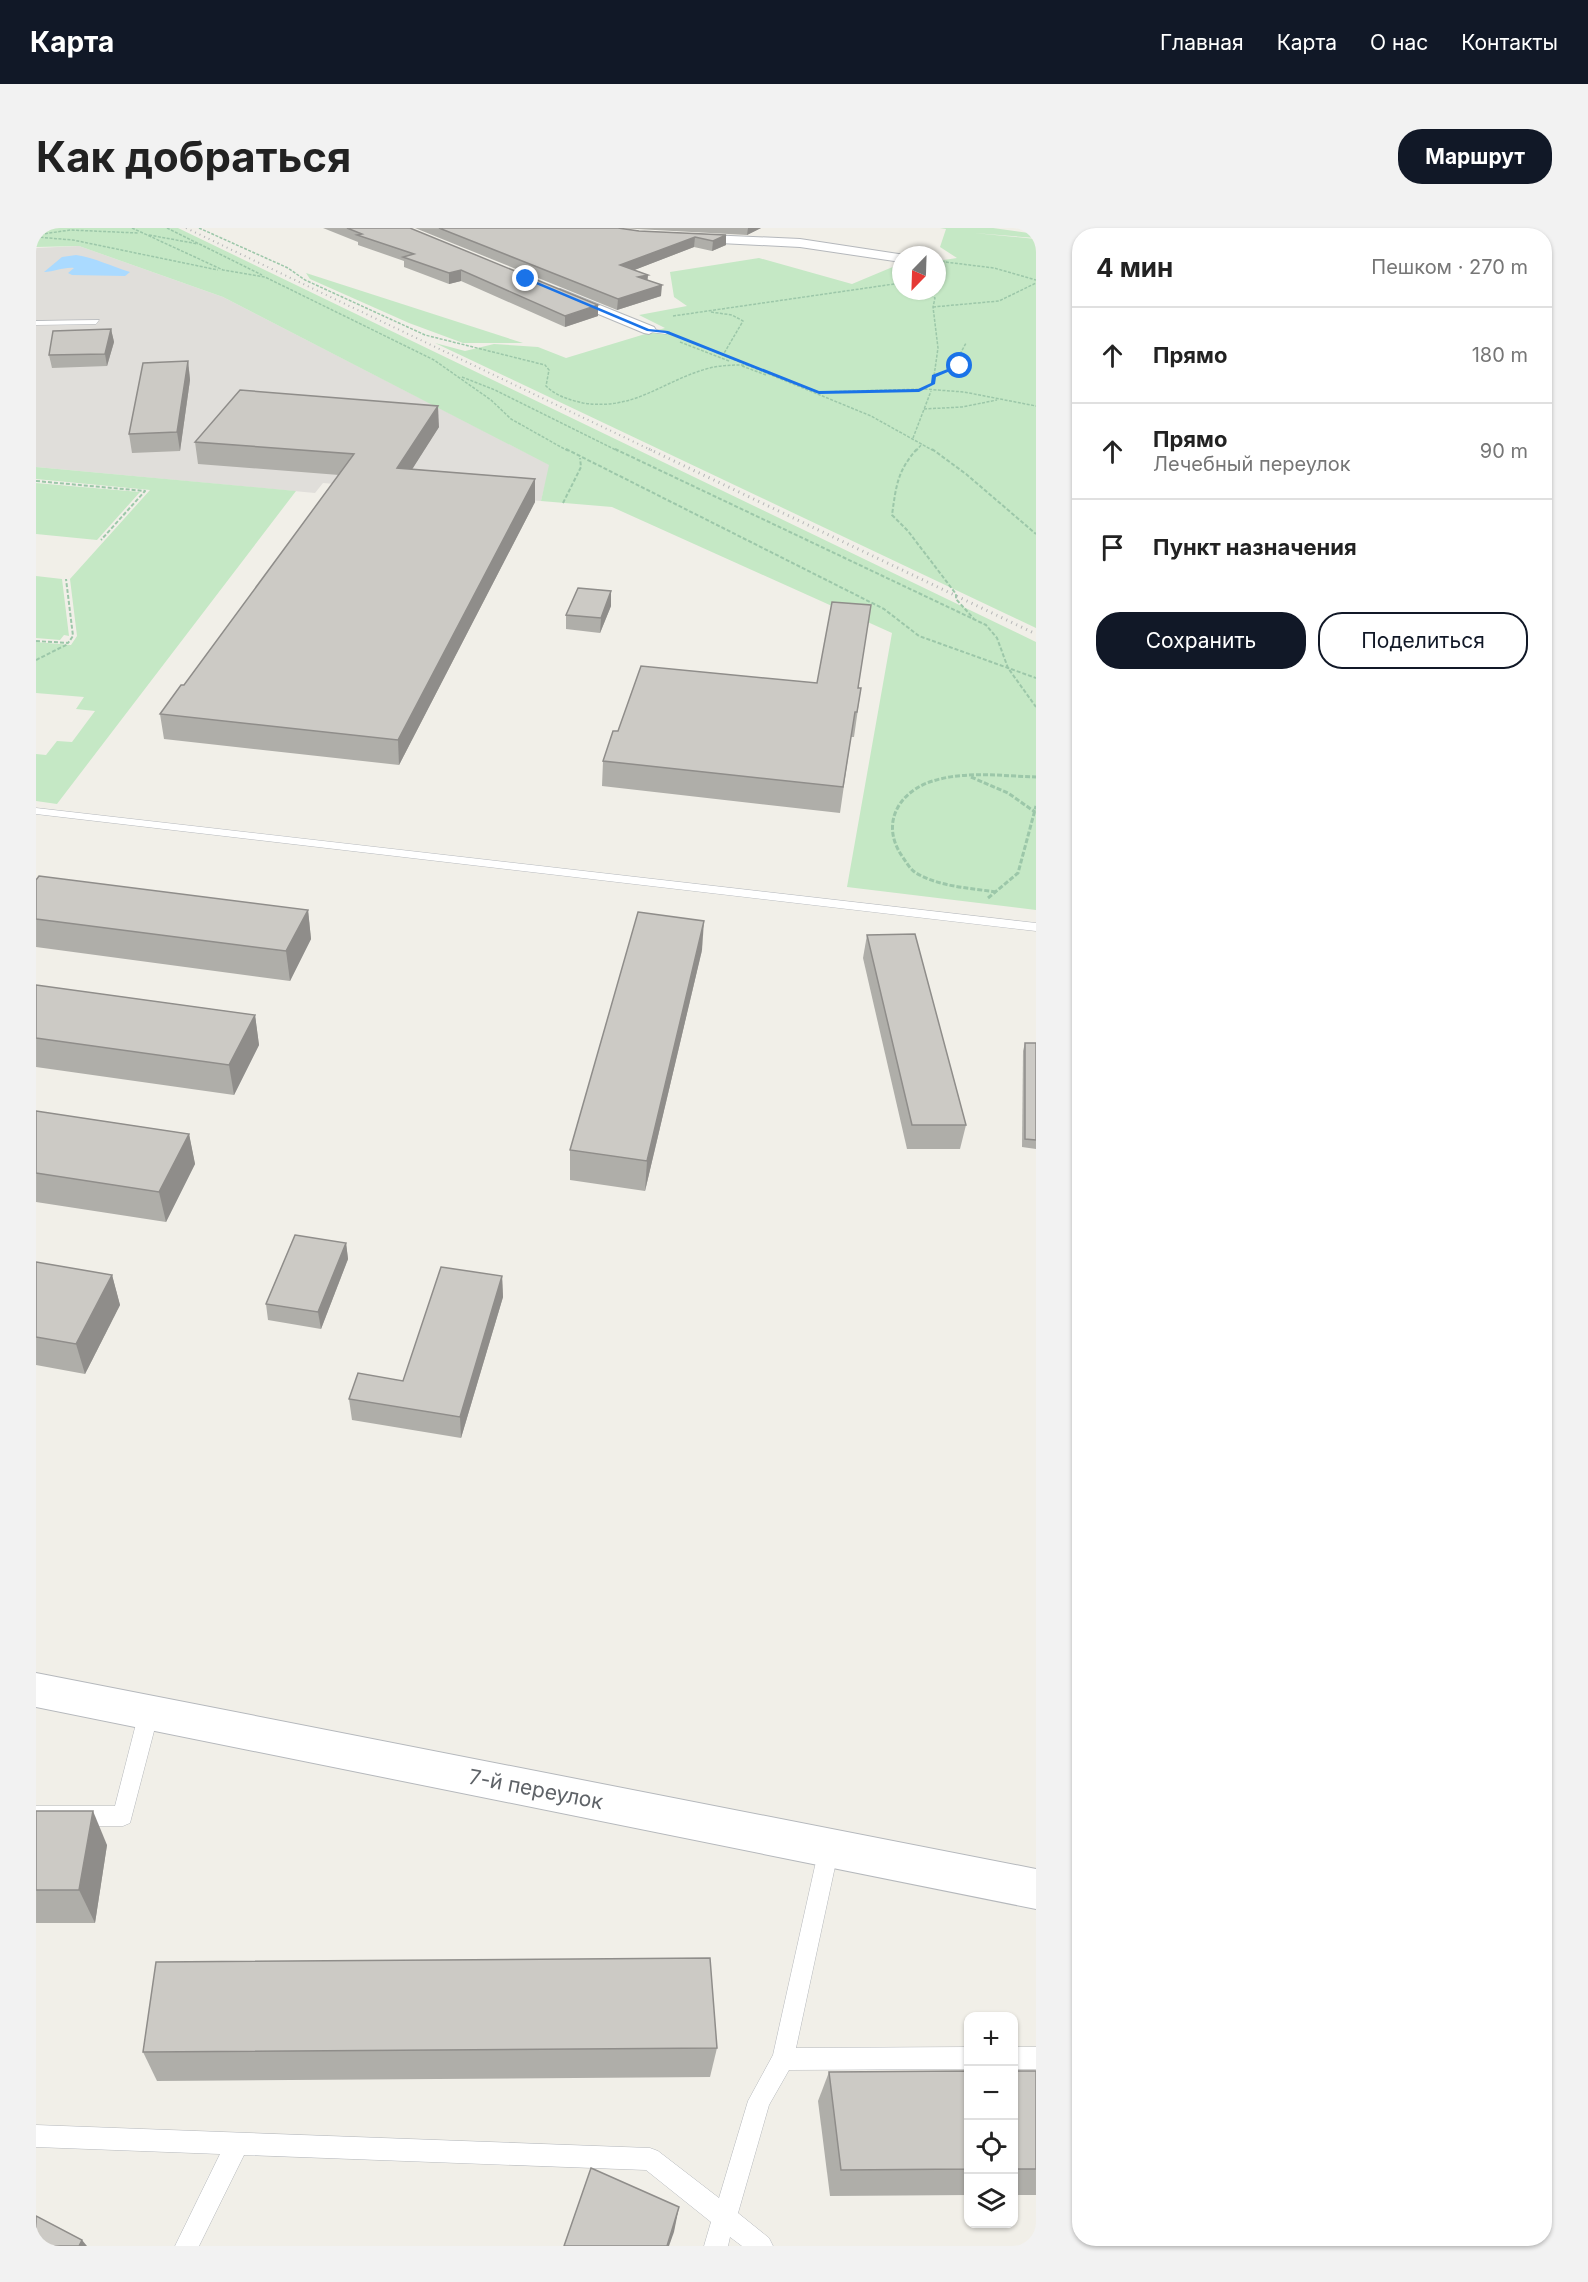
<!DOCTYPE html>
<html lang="ru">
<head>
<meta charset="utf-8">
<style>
  :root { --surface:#fff; --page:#f2f2f2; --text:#222; --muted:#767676; --line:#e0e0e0; --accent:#111827 }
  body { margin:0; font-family:Inter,sans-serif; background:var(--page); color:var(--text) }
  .controls { position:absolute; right:18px; bottom:18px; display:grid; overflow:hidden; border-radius:12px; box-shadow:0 2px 4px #0004 }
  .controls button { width:54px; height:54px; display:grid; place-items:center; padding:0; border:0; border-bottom:2px solid var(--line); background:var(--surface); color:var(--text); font:30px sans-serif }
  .compass { position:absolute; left:856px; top:18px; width:54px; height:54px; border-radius:50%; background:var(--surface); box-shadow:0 2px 4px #0004; rotate:203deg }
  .stop { position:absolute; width:18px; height:18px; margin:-14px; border:4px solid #1a73e8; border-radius:50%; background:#fff }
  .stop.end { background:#1a73e8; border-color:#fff; box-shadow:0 2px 6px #0008 }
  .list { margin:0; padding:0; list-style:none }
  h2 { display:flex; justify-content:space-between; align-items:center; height:78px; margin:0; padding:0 24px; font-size:26px }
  h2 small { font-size:20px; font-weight:400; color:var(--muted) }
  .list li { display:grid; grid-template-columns:39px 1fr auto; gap:18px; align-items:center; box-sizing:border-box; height:96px; padding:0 24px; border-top:2px solid var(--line) }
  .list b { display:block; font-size:22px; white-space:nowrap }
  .list p { margin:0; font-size:20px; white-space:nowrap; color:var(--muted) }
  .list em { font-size:20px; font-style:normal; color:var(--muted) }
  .actions { display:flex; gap:12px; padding:18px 24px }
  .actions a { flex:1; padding:14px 0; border:2px solid var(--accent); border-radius:24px; text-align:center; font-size:21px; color:var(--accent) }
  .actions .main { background:var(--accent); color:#fff }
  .icon { flex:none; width:33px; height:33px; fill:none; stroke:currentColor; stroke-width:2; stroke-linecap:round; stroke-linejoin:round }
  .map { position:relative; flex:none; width:1000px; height:2018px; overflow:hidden; border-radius:24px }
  header { display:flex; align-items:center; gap:36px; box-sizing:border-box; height:84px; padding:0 30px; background:var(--accent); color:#fff }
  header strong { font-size:28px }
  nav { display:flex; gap:33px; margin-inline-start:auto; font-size:21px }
  .intro { display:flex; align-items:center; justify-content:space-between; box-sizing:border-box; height:144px; padding:0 36px }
  h1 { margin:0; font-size:42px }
  .button { padding:15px 27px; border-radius:24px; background:var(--accent); color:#fff; font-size:21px; font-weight:700 }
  main { display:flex; gap:36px; padding:0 36px }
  aside { flex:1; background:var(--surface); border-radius:24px; box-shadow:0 2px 4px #0004 }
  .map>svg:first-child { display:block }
  .industrial { fill:#e0deda }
  .green { fill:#c5e8c5 }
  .water { fill:#aadaff }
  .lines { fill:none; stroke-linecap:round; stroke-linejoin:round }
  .lane-casing { stroke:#b5b8bc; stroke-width:1 }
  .street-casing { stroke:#b5b8bc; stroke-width:2 }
  .path-far2 { stroke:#9cc7a9; stroke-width:1.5; stroke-dasharray:3 1.5; stroke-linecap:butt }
  .path-far1 { stroke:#9cc7a9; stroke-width:2; stroke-dasharray:4 2; stroke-linecap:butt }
  .path { stroke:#9cc7a9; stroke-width:3; stroke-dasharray:5 2; stroke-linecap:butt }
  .lane { fill:#fff; fill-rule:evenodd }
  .street { fill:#fff; fill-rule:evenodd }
  .rail-far1 { stroke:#b6b7b8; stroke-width:2; stroke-dasharray:1 4; stroke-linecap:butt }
  .rail { stroke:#b6b7b8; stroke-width:3; stroke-dasharray:1 4.5; stroke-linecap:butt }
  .wall { fill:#afaea9 }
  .shaded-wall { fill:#8f8d8a }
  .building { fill:#cccac5; stroke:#8f8d8a; stroke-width:1.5 }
  .route { fill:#1a73e8 }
  .labels { text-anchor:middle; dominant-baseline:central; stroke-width:6; stroke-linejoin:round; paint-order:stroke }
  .near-street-label { font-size:21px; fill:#5f6368; stroke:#fff }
</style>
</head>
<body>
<header>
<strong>Карта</strong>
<nav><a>Главная</a><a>Карта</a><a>О нас</a><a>Контакты</a></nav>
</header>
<div class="intro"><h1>Как добраться</h1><a class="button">Маршрут</a></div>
<main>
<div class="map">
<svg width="1000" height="2018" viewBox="0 0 1000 2018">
  <rect width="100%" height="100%" fill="#f1efe8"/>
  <polygon class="industrial" points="43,18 187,69 514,237 505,273 287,255 279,265 0,239 0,20"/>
  <g class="green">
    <polygon points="0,0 142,0 1000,414 1000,682 811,659 856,405 576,279 505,273 513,237 187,69 43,18 0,19"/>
    <polygon points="904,0 957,0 1000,6 1000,10 938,5 1000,11 1000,400 399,115 429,123 458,116 502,119 530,130 629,100 603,87 651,78 638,69 634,44 723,30 816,56 859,38 865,39 865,63 901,63 901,33 921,30 904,19 910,1"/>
    <polygon points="270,45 487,115 427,115 373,95 274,51"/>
    <polygon points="0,239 260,263 21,576 0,573 0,526 10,527 21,513 36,514 59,483 40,481 48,469 0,465 0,414 35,417 41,408 34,351 114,262 0,251"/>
    <polygon points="0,255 104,264 61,312 0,306"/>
    <polygon points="0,348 26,351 33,408 28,407 24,412 0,410"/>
  </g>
  <path class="water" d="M40 27C59 30 75 38 94 44L89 48 36 47 32 45 38 40C27 39 19 44 8 44L26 29Z"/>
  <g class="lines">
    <defs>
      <g id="lane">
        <polygon points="63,92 60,96 0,97 0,93"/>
        <polygon points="610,100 634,104 630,106 613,104"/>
        <polygon points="0,580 1000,695 1000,703 0,586"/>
        <polygon points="113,1475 120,1478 123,1484 94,1595 87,1598 0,1598 0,1578 79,1578 103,1484 106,1478"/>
        <polygon points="793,1610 800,1613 803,1620 760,1820 933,1819 933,1841 753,1842 733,1877 702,1985 733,2010 737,2018 706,2018 694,2009 692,2018 668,2018 675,1994 610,1942 208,1927 163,2018 139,2018 184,1926 0,1919 0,1897 614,1920 622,1923 683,1970 712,1873 737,1827 783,1620 786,1613"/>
        <rect x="978" y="1819" width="22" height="22"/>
      </g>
      <g id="street">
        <polygon points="650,6 764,11 869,27 865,27 865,34 764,19 645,13 644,10"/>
        <polygon points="524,61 618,99 620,102 613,106 608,105 519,68 517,65"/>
        <polygon points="0,1445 1000,1641 1000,1681 0,1479"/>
      </g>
    </defs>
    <use href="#lane" class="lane-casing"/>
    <use href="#street" class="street-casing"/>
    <g class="path-far2">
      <polyline points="96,0 187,42 229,49 398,132 455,172 475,191 532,223"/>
      <polyline points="131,0 226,47"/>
      <path d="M163 0 252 40 269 52 389 107 509 137 513 142 510 158C520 168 534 172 547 175 598 183 625 154 670 141 684 137 697 137 711 137"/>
      <polyline points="0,7 34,2 102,5"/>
      <polyline points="113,7 162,16"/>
      <polyline points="0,9 37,12 182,42"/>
      <polyline points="901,33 958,40 1000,52"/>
      <polyline points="886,63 899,70 897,79 902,120 897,155 890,160"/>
      <polyline points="897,79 963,73 1000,55"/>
      <polyline points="675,84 696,87 707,93 687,127"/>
      <polyline points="637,88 865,55"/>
      <polyline points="647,111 704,134"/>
      <polyline points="644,114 693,133"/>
      <polyline points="711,137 835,188 898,223"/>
      <polyline points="706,138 730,147"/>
      <polyline points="898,148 924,138 922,130 930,115"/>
      <polyline points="426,149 459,162 582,223"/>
      <polyline points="785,164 888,161 928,164 1000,178"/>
      <polyline points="888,181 926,179 961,172"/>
      <polyline points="877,210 895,163"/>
      <polyline points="880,223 886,216"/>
    </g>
    <g class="path-far1">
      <polyline points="530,221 848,381 883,408 1000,450"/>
      <polyline points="579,221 950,397 961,410 972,440 1000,479"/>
      <path d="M881 221C861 243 860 259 856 287L872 303 920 366V371L938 391"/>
      <polyline points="896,221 930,246 1000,306"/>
      <polyline points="0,253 109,263 65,312"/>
      <polyline points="527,275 545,239 544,230"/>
      <polyline points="0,413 32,415 37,408 30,351"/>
      <polyline points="0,432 32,416"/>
    </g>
    <g class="path">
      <polyline points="935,549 972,565 999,584"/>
      <path d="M960 664C934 660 904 659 880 645 874 641 870 634 866 628 846 599 859 568 891 555 925 542 965 548 1000 549"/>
      <polyline points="952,670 982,645 1000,578"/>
    </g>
    <use href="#lane" class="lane"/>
    <use href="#street" class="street"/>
    <polyline class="rail-far1" points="150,0 617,223"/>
    <polyline class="rail" points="613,221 1000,406"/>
  </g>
  <g class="wall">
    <polygon points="287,0 374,0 562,88 529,99 425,53 413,56 368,39 368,33 322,17 322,14"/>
    <polygon points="379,0 725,0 711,7 582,0 603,3 690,7 690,17 676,23 658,19 598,42 612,47 611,52 625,68 581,82"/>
    <polygon points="75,101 78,114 71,138 16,140 13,127"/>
    <polygon points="152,133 154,152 144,223 96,225 93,206"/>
    <polygon points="403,199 376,241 499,251 499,274 363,537 128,511 124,486 148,457 303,247 162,236 159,214"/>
    <polygon points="575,363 575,378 564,405 530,401 530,387"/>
    <polygon points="823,460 825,460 818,509 815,509 804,585 566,558 567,533 582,503"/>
    <polygon points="0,652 272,682 275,711 254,753 0,719"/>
    <polygon points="831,707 930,897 924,921 871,921 827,730"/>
    <polygon points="666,722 609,963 534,952 534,922"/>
    <polygon points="0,757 219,787 223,817 198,867 0,839"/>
    <polygon points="989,815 1000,815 1000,921 986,919 987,823"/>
    <polygon points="0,883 153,906 159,936 130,994 0,974"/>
    <polygon points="310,1015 312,1031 285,1101 232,1092 230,1076"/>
    <polygon points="0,1034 76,1047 84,1077 49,1146 0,1137"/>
    <polygon points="466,1048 467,1069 425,1210 316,1192 313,1171 367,1153"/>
    <polygon points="0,1583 71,1617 59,1695 0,1695"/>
    <polygon points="681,1820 674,1849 121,1853 107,1824"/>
    <polygon points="933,1843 933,1967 794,1968 782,1873 793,1844"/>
    <rect x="978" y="1843" width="22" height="124"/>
  </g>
  <g class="shaded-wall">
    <polygon points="712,0 725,0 711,7"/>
    <polygon points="690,7 690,17 676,23 677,13"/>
    <polygon points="659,9 658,19 583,48 584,37"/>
    <polygon points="425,42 425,53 413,56 413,45"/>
    <polygon points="612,47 611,57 602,49"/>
    <polygon points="626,57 625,68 581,82 582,71"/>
    <polygon points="562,77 562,88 529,99 529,88"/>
    <polygon points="75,101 78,114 71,138 69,126"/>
    <polygon points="152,133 154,152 144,223 141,204"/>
    <polygon points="402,178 403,199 363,262 361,240"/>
    <polygon points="499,251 499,274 363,537 362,512"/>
    <polygon points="575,363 575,378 564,405 565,390"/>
    <polygon points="272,682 275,711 254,753 250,723"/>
    <polygon points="668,693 666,722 609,963 611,933"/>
    <polygon points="219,787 223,817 198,867 193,837"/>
    <polygon points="153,906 159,936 130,994 123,964"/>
    <polygon points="310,1015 312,1031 285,1101 282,1084"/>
    <polygon points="76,1047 84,1077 49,1146 40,1116"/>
    <polygon points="466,1048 467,1069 425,1210 424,1189"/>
    <polygon points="57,1583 71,1617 59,1695 43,1662"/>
    <polygon points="643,1979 638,2004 633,2018 631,2018"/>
    <polygon points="46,2012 51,2018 43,2018"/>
  </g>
  <g class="building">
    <polygon points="311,0 374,0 562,77 529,88 425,42 413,45 367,29 378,26 321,7 326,6"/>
    <polygon points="403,0 582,0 603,3 690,7 677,13 659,9 584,37 612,47 602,49 626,57 582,71"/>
    <polygon points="75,101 69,126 13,127 17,103"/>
    <polygon points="152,133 141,204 93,206 107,135"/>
    <polygon points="204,162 402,178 361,240 499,251 362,512 124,486 145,457 148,457 318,226 159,214"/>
    <polygon points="542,360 575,363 565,390 530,387"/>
    <polygon points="796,374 835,377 822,460 825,460 821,484 819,484 807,559 567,533 577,503 582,503 605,438 781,455"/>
    <polygon points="3,648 272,682 250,723 0,691 0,652"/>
    <polygon points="602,684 668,693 611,933 534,922"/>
    <polygon points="879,706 930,897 876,897 831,707"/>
    <polygon points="0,757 219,787 193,837 0,810"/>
    <polygon points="989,815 1000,815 1000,912 989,911"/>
    <polygon points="0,883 153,906 123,964 0,945"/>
    <polygon points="259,1007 310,1015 282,1084 230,1076"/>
    <polygon points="0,1034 76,1047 40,1116 0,1109"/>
    <polygon points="405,1039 466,1048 424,1189 313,1171 322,1145 367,1153"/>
    <polygon points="0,1583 57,1583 43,1662 0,1662"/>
    <polygon points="674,1730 681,1820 107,1824 120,1734"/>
    <polygon points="933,1843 933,1941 805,1942 793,1844"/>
    <rect x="978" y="1843" width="22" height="98"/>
    <polygon points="555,1940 643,1979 631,2018 528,2018"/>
    <polygon points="0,1988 46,2012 43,2018 0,2018"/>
  </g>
  <polygon class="route" points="492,50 613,101 632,103 783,163 882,161 895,155 896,147 922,137 926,138 900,149 899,156 883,164 783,166 629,105 611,103 488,51"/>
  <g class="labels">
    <g class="near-street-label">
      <text transform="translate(500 1561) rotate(11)">7-й переулок</text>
    </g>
  </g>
</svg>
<div class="controls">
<button>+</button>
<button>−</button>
<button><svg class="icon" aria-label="locate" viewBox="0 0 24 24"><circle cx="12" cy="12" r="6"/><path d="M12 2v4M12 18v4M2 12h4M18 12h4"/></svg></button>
<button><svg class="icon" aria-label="layers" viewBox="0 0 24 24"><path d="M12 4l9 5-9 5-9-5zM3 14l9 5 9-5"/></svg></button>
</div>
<svg class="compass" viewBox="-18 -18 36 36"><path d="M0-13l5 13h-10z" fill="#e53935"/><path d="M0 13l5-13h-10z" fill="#767676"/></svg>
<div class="stop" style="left:924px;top:138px"></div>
<div class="stop end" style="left:490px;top:51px"></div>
</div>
<aside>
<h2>4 мин<small>Пешком · 270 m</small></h2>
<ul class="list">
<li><svg class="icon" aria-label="ahead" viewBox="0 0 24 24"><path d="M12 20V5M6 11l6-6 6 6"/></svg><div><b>Прямо</b></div><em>180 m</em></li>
<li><svg class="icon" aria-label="ahead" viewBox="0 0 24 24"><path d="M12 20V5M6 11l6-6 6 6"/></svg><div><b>Прямо</b><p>Лечебный переулок</p></div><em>90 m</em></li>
<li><svg class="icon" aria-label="arrive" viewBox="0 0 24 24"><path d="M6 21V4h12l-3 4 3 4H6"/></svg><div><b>Пункт назначения</b></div></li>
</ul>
<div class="actions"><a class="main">Сохранить</a><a>Поделиться</a></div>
</aside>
</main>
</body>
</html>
